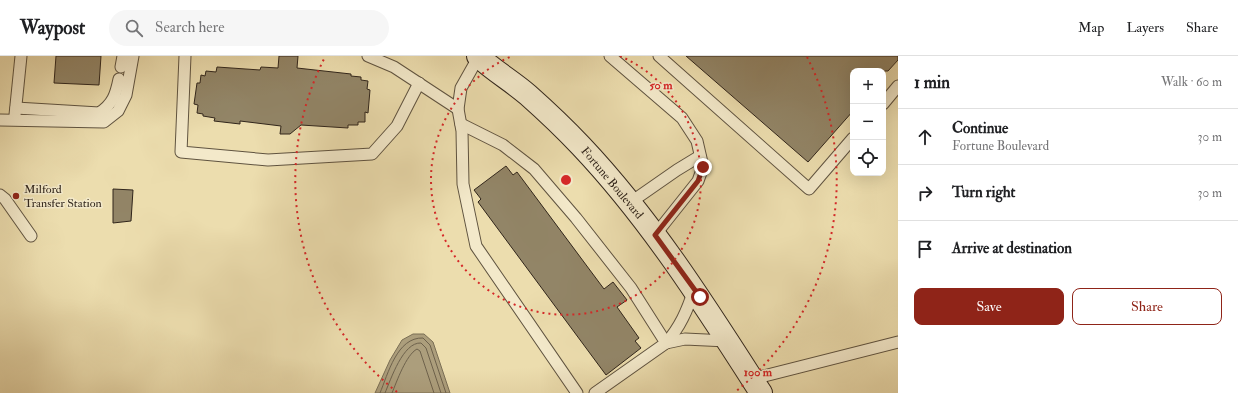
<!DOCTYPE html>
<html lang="en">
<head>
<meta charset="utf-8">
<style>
  :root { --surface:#fff; --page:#f6f6f6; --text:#202124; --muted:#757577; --line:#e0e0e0; --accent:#8f2418 }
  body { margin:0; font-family:"IM FELL Double Pica",serif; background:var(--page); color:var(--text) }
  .controls { position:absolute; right:12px; top:12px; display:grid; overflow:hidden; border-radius:8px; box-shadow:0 4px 16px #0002 }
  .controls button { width:36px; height:36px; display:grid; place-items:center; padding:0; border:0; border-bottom:1px solid var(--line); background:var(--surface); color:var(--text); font:20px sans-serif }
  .stop { position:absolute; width:12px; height:12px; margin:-9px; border:3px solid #8f2418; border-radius:50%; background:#fff }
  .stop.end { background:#8f2418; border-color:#fff; box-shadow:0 1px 4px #0008 }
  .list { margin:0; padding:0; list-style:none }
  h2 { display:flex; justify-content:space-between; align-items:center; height:52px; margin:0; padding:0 16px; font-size:17px }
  h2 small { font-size:13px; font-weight:400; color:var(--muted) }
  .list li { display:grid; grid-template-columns:26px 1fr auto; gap:12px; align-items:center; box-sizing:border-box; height:56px; padding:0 16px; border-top:1px solid var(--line) }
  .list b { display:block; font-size:15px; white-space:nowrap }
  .list p { margin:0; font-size:13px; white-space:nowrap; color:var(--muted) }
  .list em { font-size:13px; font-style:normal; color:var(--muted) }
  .actions { display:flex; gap:8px; padding:12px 16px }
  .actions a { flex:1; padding:9px 0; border:1px solid var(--accent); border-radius:8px; text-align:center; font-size:14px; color:var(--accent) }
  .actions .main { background:var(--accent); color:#fff }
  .icon { flex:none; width:22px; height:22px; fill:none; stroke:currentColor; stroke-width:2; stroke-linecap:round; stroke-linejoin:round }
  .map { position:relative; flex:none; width:898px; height:337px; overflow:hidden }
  header { display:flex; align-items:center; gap:24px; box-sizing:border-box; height:56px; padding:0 20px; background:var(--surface); border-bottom:1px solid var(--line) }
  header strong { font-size:19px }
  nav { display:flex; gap:22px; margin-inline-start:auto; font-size:14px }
  .search { width:280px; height:36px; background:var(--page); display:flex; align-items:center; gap:10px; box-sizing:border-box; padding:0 14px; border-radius:22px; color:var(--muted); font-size:15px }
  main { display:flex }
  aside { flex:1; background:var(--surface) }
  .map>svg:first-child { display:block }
  .water { fill:#ac9e7c; stroke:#7a6e55 }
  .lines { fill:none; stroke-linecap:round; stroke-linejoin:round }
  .shore { stroke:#6e624c; stroke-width:1 }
  .building { fill:#928567; stroke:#30251b }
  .service-casing { stroke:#5f5340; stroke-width:13 }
  .secondary-casing { stroke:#30251b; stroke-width:24 }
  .service { stroke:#f3e9ca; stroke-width:11 }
  .secondary { stroke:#f3e9ca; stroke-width:22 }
  .route { stroke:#8f2418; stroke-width:5 }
  .ring { fill:none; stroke:#d62828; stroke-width:2; stroke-dasharray:2 4 }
  .poi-dot { fill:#8f2418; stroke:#f3e9ca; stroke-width:1.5 }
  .labels { text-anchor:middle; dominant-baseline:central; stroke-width:3; stroke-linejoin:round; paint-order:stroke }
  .street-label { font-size:12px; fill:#30251b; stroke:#f3e9ca }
  .poi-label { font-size:12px; fill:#30251b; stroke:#f3e9ca; text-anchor:start }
  .centre { fill:#d62828; stroke:#f3e9ca; stroke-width:2 }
  .ring-label { font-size:12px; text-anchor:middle; font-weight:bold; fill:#d62828; stroke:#f3e9ca; stroke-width:3; stroke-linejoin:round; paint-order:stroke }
</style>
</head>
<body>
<header>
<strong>Waypost</strong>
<div class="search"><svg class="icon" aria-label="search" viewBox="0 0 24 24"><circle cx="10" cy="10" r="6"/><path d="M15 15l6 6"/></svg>Search here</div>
<nav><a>Map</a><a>Layers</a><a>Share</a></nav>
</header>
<main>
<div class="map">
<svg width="898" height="337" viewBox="0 0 898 337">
  <rect width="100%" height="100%" fill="#ecddae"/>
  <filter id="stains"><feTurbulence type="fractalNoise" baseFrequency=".005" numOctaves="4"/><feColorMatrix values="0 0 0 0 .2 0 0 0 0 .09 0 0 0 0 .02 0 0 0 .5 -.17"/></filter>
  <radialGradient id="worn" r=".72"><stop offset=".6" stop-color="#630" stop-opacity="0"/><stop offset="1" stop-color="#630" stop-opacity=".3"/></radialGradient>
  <polygon class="water" points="413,278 424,278 433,286 450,337 375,337 390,304 402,284"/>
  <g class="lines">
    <g class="shore">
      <path d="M380 337C388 318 397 281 423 282L430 289 446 337"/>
      <path d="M385 337C391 323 403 286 421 287L426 292 441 337"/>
      <path d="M392 337C397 325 406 299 417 293L420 295 434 337"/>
    </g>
  </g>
  <g class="building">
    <polygon points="56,0 101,0 99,29 54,27"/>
    <polygon points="279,0 298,0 297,12 351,18 351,20 361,21 361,24 368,25 367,33 370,34 368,57 365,56 365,66 358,66 358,69 348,69 348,72 301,69 290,78 280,78 281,70 240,65 240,68 214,65 215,62 203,60 203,58 197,57 198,49 194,48 197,27 200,27 201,19 205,20 206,15 216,16 217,11 260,14 261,11 278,12"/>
    <polygon points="686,0 898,0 898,4 888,15 853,15 853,55 808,106"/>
    <polygon points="506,110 513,119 517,116 604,233 613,226 627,244 617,251 639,282 635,285 641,292 606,319 478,146 481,143 474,134"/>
    <polygon points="113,133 133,134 131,165 113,167"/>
  </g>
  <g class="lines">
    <defs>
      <g id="service">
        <polyline points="185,0 181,96 268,104 372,98 397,70 419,27"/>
        <polyline points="368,0 394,11 458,53"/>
        <polyline points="479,0 461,32 458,53 462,75 463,128 476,190 577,337"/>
        <polyline points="610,0 682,62 697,85 703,111 698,125 655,179"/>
        <polyline points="659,0 809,133 853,82"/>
        <polyline points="121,11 123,0"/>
        <polyline points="883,48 898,30"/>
        <path d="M16 52 99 57C113 48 116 38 119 23"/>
        <polyline points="15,59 21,0"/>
        <polyline points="0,64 104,66 118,55 126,39 133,0"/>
        <polyline points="461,68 503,89 534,113 576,162 631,232 666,287 595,337"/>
        <polyline points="0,139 5,143 31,180"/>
        <polyline points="631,146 677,114 700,100"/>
        <polyline points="666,287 685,283 727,285"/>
        <path d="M666 287C680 271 687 255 694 234"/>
        <polyline points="752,323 898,286"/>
      </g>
      <path id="secondary" d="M478 0C494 15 512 25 528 39 546 55 564 72 581 90 651 164 706 251 761 337"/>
    </defs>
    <use href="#service" class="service-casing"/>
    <use href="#secondary" class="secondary-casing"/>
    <use href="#service" class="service"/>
    <use href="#secondary" class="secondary"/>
  </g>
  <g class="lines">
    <polyline class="route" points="700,241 655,179 698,125 703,111"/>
  </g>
  <g class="ring">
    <path d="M620 0A135 135 0 1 1 512 0"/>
    <path d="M397 336A271 271 0 0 1 325 1M807 1A271 271 0 0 1 735 336"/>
  </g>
  <circle class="poi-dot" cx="16" cy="140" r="4"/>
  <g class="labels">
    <g class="street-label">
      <text transform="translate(612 127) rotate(50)">Fortune Boulevard</text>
    </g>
    <g class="poi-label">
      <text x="24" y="133">Milford<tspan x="24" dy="14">Transfer Station</tspan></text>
    </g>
  </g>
  <circle cx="566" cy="124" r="6" class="centre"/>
  <g class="ring-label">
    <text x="661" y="33">50 m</text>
    <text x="758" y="320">100 m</text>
  </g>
  <rect width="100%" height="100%" filter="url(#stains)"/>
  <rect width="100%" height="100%" fill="url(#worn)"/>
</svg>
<div class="controls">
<button>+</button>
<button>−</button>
<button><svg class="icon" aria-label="locate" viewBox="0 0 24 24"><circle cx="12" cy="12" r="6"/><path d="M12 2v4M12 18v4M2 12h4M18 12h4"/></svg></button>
</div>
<div class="stop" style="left:700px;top:241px"></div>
<div class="stop end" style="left:703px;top:111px"></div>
</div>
<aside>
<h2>1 min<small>Walk · 60 m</small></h2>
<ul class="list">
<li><svg class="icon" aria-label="ahead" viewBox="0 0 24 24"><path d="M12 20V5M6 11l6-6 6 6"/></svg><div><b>Continue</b><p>Fortune Boulevard</p></div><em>30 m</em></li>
<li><svg class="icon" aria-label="right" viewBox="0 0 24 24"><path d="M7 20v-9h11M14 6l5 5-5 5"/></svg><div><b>Turn right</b></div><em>30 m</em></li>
<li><svg class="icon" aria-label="arrive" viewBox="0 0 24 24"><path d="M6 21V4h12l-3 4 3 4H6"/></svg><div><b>Arrive at destination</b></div></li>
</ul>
<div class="actions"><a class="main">Save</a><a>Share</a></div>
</aside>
</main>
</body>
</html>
